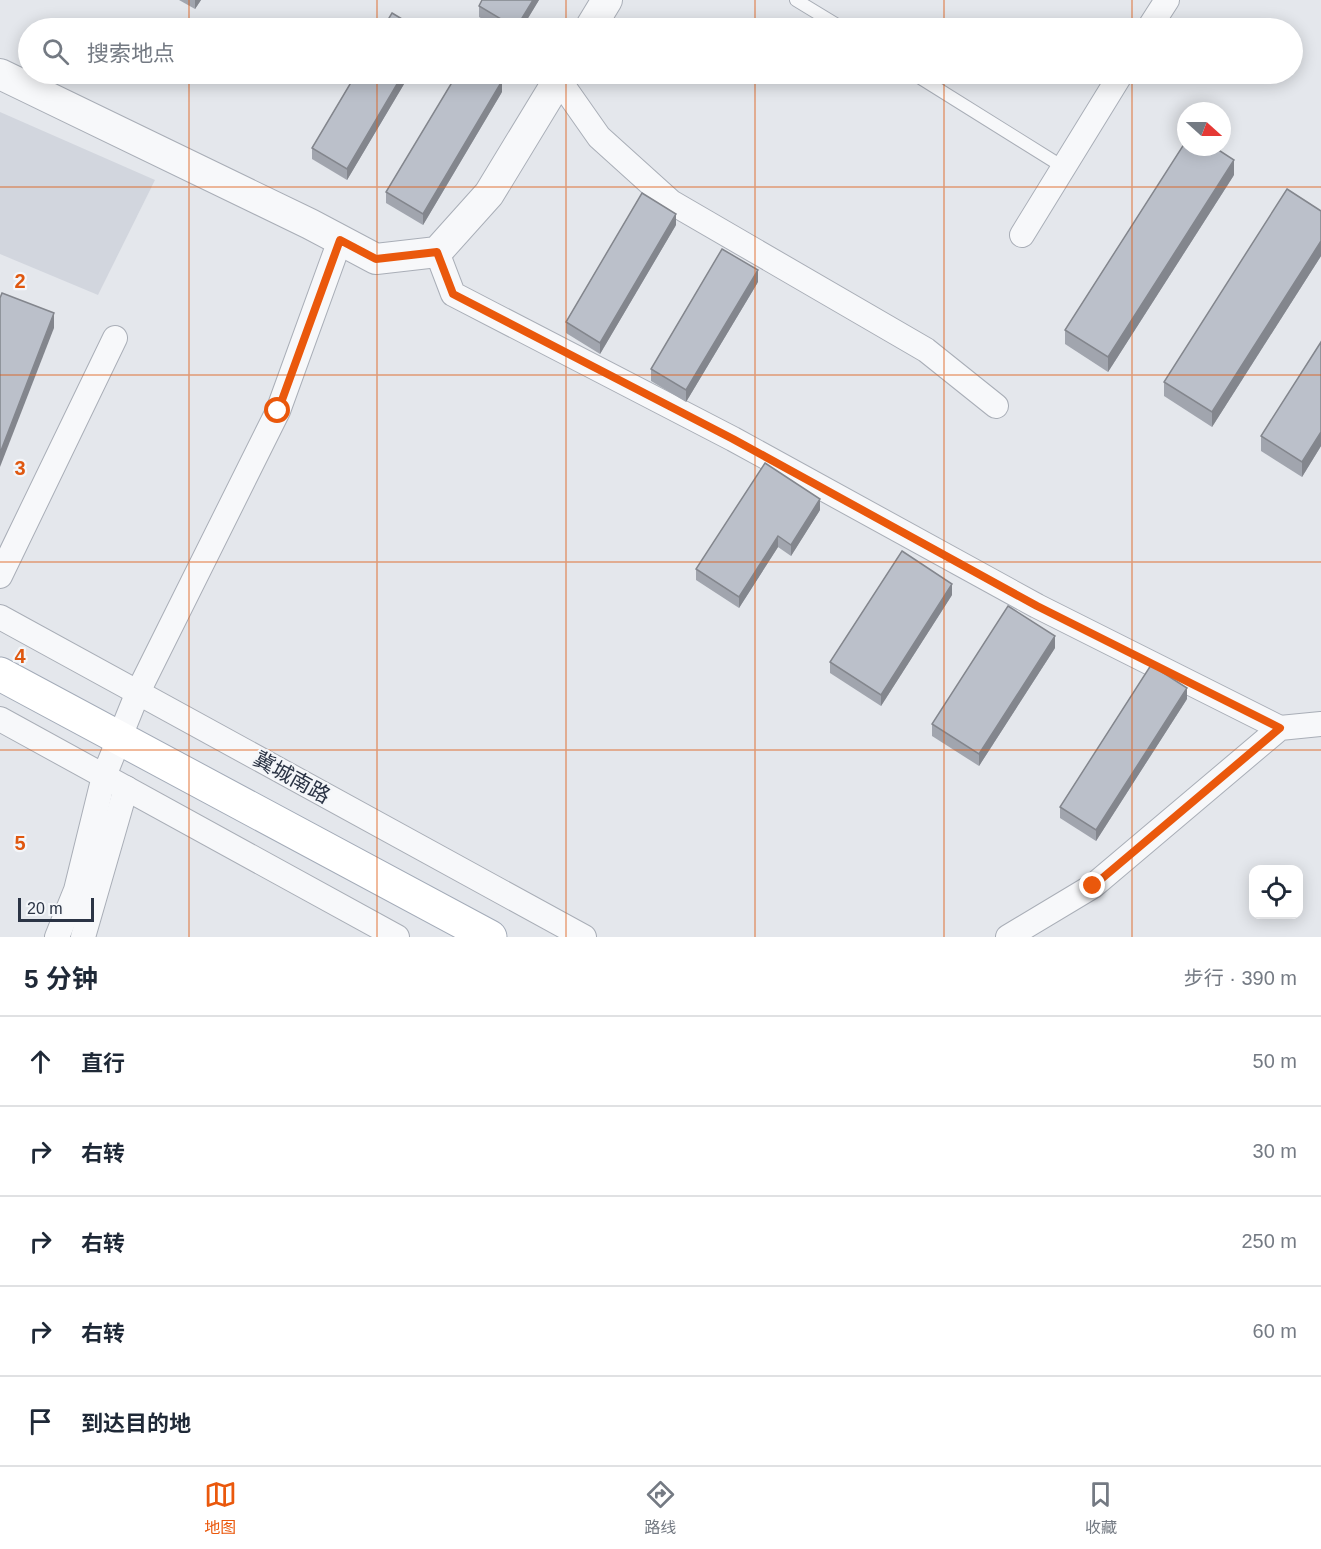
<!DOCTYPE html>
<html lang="zh">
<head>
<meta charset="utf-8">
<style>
  :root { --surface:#fff; --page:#f2f2f3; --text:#1f2937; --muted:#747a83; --line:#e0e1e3; --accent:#ea580c }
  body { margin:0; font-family:Helvetica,"Noto Sans SC",sans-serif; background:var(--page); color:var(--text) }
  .controls { position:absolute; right:18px; bottom:18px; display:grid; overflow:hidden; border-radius:12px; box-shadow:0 3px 15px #0003 }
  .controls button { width:54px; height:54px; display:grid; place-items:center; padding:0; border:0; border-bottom:2px solid var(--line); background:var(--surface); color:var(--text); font:30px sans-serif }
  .compass { position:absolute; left:1177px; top:102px; width:54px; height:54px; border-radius:50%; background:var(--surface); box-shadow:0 3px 15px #0003; rotate:111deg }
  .scale { position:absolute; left:18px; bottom:15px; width:76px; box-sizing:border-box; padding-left:6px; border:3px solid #2b3445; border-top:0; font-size:16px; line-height:21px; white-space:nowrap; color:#2b3445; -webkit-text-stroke:4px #f4f6f9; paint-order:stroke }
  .stop { position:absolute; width:18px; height:18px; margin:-14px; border:4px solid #ea580c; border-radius:50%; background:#fff }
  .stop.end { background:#ea580c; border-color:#fff; box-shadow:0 2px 6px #0008 }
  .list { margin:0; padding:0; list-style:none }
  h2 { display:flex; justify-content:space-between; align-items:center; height:78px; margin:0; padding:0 24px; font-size:26px }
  h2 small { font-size:20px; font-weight:400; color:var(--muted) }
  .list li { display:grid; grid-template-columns:39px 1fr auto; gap:18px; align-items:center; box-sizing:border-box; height:90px; padding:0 24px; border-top:2px solid var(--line) }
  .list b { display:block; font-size:22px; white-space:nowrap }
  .list em { font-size:20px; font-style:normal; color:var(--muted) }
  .icon { flex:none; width:33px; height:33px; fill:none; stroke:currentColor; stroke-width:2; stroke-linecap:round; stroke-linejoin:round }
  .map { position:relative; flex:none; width:1321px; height:937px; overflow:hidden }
  .search { position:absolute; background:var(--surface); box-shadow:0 3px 15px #0003; left:18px; right:18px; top:18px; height:66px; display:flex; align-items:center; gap:15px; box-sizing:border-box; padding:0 21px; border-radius:33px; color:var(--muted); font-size:22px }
  .sheet { height:528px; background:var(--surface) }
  nav { display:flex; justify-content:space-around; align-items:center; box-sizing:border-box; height:84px; border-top:2px solid var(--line); background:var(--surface); font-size:16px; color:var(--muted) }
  nav a { display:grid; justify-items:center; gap:3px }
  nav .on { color:var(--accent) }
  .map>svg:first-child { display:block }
  .built { fill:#d2d6de }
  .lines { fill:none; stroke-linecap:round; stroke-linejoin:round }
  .service-casing { stroke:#a9aeb7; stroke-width:14 }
  .minor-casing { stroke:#a9aeb7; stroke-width:26 }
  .tertiary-casing { stroke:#a9aeb7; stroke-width:32 }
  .primary-casing { stroke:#a3abb8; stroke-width:35 }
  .service { stroke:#f7f8fa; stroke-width:12 }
  .minor { stroke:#f7f8fa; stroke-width:24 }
  .tertiary { stroke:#f7f8fa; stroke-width:30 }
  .primary { stroke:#fff; stroke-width:33 }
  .wall { fill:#a1a5ae }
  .shaded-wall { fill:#83868d }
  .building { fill:#bbc0ca; stroke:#83868d; stroke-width:1.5 }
  .route { stroke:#ea580c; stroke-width:8 }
  .grid { fill:none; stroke:#df570f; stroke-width:1.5; stroke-opacity:0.55 }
  .labels { text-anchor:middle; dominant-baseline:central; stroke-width:4.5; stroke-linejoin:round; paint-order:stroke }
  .street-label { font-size:21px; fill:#2b3445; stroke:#f4f6f9 }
  .grid-label { font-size:20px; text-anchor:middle; font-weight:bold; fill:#df570f; stroke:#f4f6f9; stroke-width:4.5; stroke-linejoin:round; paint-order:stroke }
</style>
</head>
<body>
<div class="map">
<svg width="1321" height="937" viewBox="0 0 1321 937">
  <rect width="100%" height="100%" fill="#e4e7ec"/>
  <polygon class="built" points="0,112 155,180 98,295 0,254"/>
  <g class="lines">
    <defs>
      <g id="service">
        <polyline points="796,0 842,28"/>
        <polyline points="914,74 1063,167"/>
      </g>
      <g id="minor">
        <polyline points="1149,28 1167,0"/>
        <polyline points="559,80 599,137 671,202 926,350 996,406"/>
        <polyline points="1022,235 1121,74"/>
        <polyline points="437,252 453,294 733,439 1037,606 1280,728"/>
        <polyline points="0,576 115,338"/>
        <polyline points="0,617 584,937"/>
        <polyline points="0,719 397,937"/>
        <polyline points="57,937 76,890 104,776 138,692 278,411 340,240"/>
        <polyline points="83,937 126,788"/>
        <polyline points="1008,937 1093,886 1280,728 1321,724"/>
      </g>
      <g id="tertiary">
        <polyline points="590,28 607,0"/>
        <polyline points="0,74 310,224 376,259 437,252 489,194 562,74"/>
      </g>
      <polyline id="primary" points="0,674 490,937"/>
    </defs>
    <use href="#service" class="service-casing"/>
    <use href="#minor" class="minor-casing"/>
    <use href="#tertiary" class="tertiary-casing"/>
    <use href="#primary" class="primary-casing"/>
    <use href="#service" class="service"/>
    <use href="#minor" class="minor"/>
    <use href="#tertiary" class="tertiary"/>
    <use href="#primary" class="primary"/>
  </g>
  <g class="wall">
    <polygon points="179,0 201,0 195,9"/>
    <polygon points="482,0 539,0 522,28 498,28 479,17 479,6"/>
    <polygon points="356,74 410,74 347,180 312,159 312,148"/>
    <polygon points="502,92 423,225 386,203 386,192"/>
    <polygon points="1234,175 1108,372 1065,344 1065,330"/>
    <polygon points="1321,211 1321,256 1212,427 1164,396 1164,382"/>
    <polygon points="676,225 600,354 566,333 566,322"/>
    <polygon points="758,282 686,402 651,381 651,369"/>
    <polygon points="1321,342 1321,446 1302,477 1261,451 1261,436"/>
    <polygon points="820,510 791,556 778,547 739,608 696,580 696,569"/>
    <polygon points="952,595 881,706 830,673 830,662"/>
    <polygon points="1055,648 979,766 932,736 932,724"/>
    <polygon points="1187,699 1096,841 1060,818 1060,807"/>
  </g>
  <g class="shaded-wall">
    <polygon points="195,0 201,0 195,9"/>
    <polygon points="533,0 539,0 522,28 516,28"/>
    <polygon points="403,74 410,74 347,180 347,169"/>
    <polygon points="502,81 502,92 423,225 423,214"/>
    <polygon points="1234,160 1234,175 1108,372 1108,357"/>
    <polygon points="676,214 676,225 600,354 600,343"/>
    <polygon points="1321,241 1321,256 1212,427 1212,412"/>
    <polygon points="758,270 758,282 686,402 686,390"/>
    <polygon points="54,313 54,328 0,467 0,453"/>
    <polygon points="1321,432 1321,446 1302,477 1302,462"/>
    <polygon points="820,499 820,510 791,556 791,545"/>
    <polygon points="778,536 778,547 739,608 739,597"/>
    <polygon points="952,584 952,595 881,706 881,695"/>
    <polygon points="1055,636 1055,648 979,766 979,754"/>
    <polygon points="1187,688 1187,699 1096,841 1096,830"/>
  </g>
  <g class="building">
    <polygon points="482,0 533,0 516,28 479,6"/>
    <polygon points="392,13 417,28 383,28"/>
    <polygon points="356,74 403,74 347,169 312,148"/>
    <polygon points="457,74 490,74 502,81 423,214 386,192"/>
    <polygon points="1186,141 1186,147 1214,147 1234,160 1108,357 1065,330"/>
    <polygon points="1287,189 1321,211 1321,241 1212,412 1164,382"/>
    <polygon points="642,193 676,214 600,343 566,322"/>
    <polygon points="722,249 758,270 686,390 651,369"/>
    <polygon points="2,293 54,313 0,453 0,298"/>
    <polygon points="1321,342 1321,432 1302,462 1261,436"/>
    <polygon points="765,463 820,499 791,545 778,536 739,597 696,569"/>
    <polygon points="902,551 952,584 881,695 830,662"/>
    <polygon points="1008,606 1055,636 979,754 932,724"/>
    <polygon points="1151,665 1187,688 1096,830 1060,807"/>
  </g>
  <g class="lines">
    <polyline class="route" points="278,411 340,240 376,259 437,252 453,294 733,439 1037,606 1280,728 1093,886"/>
  </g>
  <path class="grid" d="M189 0V28M377 0V28M566 0V28M755 0V28M944 0V28M1132 0V28M189 74V937M377 74V937M566 74V937M755 74V937M944 74V937M1132 74V937M0 187H1321M0 375H1321M0 562H1321M0 750H1321"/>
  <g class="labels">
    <g class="street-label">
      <text transform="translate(292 777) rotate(29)">冀城南路</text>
    </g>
  </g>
  <g class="grid-label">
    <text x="20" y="288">2</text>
    <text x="20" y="475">3</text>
    <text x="20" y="663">4</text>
    <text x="20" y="850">5</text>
  </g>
</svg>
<div class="controls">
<button><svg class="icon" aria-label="locate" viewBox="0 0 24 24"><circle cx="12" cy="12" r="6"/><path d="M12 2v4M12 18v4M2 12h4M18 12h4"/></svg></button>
</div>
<svg class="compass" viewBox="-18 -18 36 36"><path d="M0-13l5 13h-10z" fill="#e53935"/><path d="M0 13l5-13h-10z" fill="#747a83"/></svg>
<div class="scale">20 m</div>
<div class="stop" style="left:278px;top:411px"></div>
<div class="stop end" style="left:1093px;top:886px"></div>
<div class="search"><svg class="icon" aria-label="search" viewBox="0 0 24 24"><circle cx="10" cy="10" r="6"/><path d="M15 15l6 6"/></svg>搜索地点</div>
</div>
<section class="sheet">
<h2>5 分钟<small>步行 · 390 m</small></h2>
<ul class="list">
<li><svg class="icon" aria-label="ahead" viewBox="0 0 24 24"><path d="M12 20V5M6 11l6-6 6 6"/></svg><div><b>直行</b></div><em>50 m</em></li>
<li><svg class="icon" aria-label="right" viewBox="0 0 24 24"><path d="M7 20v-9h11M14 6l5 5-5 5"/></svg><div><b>右转</b></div><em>30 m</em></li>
<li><svg class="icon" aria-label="right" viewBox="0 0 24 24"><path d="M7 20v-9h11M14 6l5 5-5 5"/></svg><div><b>右转</b></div><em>250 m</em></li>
<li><svg class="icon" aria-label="right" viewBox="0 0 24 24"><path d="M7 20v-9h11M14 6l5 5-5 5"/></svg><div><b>右转</b></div><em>60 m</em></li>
<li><svg class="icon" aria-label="arrive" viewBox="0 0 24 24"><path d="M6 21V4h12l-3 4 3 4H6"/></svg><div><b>到达目的地</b></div></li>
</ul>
</section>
<nav>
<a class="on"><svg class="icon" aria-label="map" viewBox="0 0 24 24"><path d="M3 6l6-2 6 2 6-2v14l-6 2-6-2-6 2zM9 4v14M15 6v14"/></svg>地图</a>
<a><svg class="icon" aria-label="directions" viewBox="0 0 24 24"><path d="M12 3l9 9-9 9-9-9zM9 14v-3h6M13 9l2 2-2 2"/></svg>路线</a>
<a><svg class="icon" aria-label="saved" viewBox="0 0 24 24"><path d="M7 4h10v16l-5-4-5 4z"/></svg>收藏</a>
</nav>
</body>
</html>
